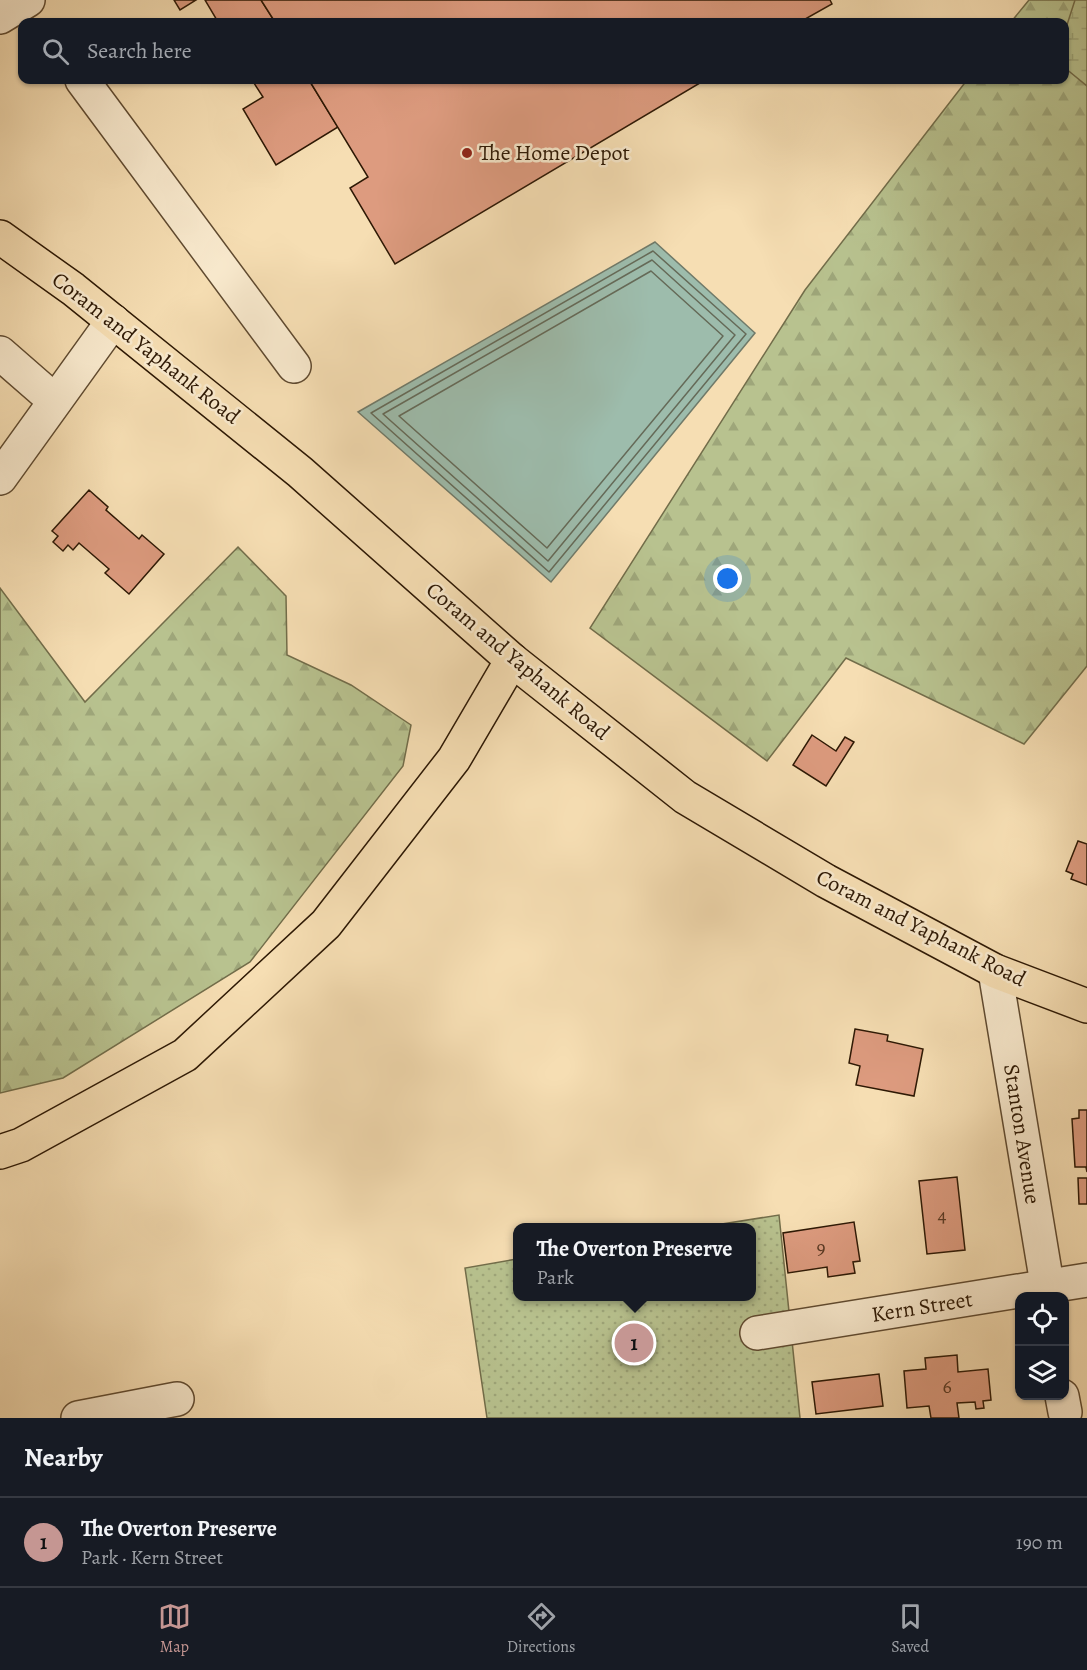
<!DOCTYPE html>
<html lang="en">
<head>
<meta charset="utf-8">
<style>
  :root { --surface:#171b24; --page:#242831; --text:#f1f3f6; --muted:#9ea1a6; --line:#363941; --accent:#c59692 }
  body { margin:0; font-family:Alegreya,serif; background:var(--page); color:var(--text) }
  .controls { position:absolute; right:18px; bottom:18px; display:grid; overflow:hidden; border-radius:12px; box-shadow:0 2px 4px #0004 }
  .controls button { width:54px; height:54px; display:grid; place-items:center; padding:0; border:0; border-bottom:2px solid var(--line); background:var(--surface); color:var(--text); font:30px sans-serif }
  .you { position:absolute; left:728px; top:579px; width:21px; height:21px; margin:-15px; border:4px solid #fff; border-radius:50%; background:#1a73e8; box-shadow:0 0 0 9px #1a73e833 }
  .badge { display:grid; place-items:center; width:39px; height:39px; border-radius:50%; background:var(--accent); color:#111; font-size:20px; font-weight:700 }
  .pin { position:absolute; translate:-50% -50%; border:3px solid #fff; box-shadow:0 2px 6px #0006 }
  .popup { position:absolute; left:513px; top:1223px; width:243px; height:78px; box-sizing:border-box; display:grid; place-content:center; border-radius:12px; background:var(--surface); filter:drop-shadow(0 2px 4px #0005); font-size:20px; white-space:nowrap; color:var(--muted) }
  .popup b { font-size:22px; color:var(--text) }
  .popup::after { content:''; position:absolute; left:50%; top:100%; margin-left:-12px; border:12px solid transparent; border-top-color:var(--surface) }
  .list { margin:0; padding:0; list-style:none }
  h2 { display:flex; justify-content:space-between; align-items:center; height:78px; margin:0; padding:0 24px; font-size:26px }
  h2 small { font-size:20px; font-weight:400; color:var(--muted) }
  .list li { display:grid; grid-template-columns:39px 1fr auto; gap:18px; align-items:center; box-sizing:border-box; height:90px; padding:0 24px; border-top:2px solid var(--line) }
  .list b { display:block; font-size:22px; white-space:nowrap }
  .list p { margin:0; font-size:20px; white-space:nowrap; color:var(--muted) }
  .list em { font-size:20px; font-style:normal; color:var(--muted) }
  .icon { flex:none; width:33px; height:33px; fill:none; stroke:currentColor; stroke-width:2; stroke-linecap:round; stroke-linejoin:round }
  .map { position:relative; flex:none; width:1087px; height:1418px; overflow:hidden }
  .search { position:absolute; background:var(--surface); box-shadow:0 2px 4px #0004; left:18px; right:18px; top:18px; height:66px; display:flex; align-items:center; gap:15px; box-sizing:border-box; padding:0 21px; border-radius:12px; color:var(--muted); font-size:22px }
  .sheet { height:168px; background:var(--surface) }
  nav { display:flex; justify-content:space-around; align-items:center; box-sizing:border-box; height:84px; border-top:2px solid var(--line); background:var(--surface); font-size:16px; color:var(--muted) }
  nav a { display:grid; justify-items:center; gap:3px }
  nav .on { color:var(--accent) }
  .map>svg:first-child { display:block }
  .forest { fill:url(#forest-firs); stroke:#726d4a; stroke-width:1.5 }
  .wetland { fill:url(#wetland-marsh); stroke:#726d4a; stroke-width:1.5 }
  .park { fill:url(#park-dots); stroke:#726d4a; stroke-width:1.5 }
  .water { fill:#9dbcac; stroke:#707a69; stroke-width:1.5 }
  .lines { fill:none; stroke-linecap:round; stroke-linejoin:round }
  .shore { stroke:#656a58; stroke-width:1.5 }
  .building { fill:#dd9b7f; stroke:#2d1804; stroke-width:1.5 }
  .minor-casing { stroke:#5f4a30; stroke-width:36 }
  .major-casing { stroke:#2d1804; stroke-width:36 }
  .minor { stroke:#f9eace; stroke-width:33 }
  .major { stroke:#f6deb3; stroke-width:33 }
  .poi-dot { fill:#8f2418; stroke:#f9eace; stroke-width:2 }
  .labels { text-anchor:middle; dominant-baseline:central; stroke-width:5; stroke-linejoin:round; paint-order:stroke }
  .number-label { font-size:20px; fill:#593923 }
  .poi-label { font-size:22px; fill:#2d1804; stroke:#f9eace; text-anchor:start }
  .street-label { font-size:22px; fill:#2d1804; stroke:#f9eace }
</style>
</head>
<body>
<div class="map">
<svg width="1087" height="1418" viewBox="0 0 1087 1418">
  <defs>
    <pattern id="forest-firs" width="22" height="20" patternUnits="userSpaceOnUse" patternTransform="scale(1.5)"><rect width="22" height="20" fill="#b8c28f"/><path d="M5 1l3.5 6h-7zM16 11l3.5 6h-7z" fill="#9ea67a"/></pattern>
    <pattern id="wetland-marsh" width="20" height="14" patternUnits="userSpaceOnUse" patternTransform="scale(1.5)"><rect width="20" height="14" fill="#b8c28f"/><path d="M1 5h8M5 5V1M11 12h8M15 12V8" fill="none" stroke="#9ea67a"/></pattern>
    <pattern id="park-dots" width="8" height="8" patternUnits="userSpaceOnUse" patternTransform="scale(1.5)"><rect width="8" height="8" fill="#b8c28f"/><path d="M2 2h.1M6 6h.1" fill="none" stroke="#9ea67a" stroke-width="1.8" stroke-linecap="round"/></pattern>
  </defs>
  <rect width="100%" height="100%" fill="#f6deb3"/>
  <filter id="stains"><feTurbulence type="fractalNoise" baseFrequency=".00333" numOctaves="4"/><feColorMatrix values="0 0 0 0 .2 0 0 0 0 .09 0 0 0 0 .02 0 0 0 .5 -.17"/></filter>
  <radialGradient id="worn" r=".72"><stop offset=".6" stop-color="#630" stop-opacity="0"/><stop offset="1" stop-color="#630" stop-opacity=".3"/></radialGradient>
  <g class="forest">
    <polygon points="1029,0 1087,0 1087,666 1024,744 846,658 767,761 590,628 805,290 967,80 1064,80 1064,22 1011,22"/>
    <polygon points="238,547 286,596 287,655 351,685 411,725 403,766 250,962 63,1078 0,1093 0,588 85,702"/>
  </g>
  <polygon class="wetland" points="1075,0 1087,0 1087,86 1065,68 1065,31"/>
  <polygon class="park" points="779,1215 800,1418 487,1418 465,1268 517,1259 517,1296 751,1296 751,1228 703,1227"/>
  <polygon class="water" points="655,242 755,333 551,582 358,412"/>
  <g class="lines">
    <g class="shore">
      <polygon points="653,251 746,334 549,572 371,413"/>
      <polygon points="652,260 735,335 548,561 383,414"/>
      <polygon points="651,271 723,336 547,548 399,416"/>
    </g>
  </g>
  <g class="building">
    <polygon points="174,0 196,0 180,10"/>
    <polygon points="205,0 261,0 275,22 218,22"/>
    <polygon points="261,0 830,0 832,4 800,22 275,22"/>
    <polygon points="252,80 309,80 338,127 276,165 243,109 263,97"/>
    <polygon points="309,80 705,80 395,264 350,188 368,177"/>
    <polygon points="89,490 108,507 106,510 139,539 142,535 164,554 129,594 105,573 109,569 79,543 73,550 68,545 63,551 53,542 58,536 52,531"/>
    <polygon points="812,735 836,751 845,737 854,742 826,786 793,765"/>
    <polygon points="1078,841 1087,844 1087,885 1071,879 1073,874 1066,871"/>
    <polygon points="855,1029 888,1035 887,1041 923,1049 914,1096 856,1085 860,1066 849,1063"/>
    <polygon points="1079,1110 1087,1110 1087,1172 1086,1167 1075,1167 1072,1119 1079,1118"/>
    <polygon points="957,1177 965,1250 927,1254 919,1181"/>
    <polygon points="1078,1178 1087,1178 1087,1204 1079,1204"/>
    <polygon points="854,1222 860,1261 853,1262 855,1273 828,1277 827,1267 788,1273 783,1233"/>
    <polygon points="957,1355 958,1372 988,1369 991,1400 983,1401 984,1408 976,1409 975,1402 957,1403 959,1418 931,1418 929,1406 907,1408 904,1371 926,1369 925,1358"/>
    <polygon points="879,1374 883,1406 816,1414 812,1382"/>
  </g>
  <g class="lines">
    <defs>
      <g id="minor">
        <polyline points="0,17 28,0"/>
        <polyline points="82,80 294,366"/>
        <polyline points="0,353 55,401"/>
        <polyline points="0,478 113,321"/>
        <polyline points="995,971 1049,1296"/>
        <polyline points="757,1333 1087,1280"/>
        <polyline points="1062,1396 1065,1412"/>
        <polyline points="78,1418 177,1399"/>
      </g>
      <g id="major">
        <polyline points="0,237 73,289 300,472 512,660 685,797 826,881 995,971 1087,1006"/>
        <polyline points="0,1152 21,1145 185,1055 326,924 454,759 512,660"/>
      </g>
    </defs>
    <use href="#minor" class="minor-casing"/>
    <use href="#major" class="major-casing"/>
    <use href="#minor" class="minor"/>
    <use href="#major" class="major"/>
  </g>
  <circle class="poi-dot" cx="467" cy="153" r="6"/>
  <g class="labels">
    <g class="number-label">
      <text x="942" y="1215">4</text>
      <text x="821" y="1247">9</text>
      <text x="947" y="1386">6</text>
    </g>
    <g class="poi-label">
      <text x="479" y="153">The Home Depot</text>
    </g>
    <g class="street-label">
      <text transform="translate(146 348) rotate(38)">Coram and Yaphank Road</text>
      <text transform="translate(518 661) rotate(40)">Coram and Yaphank Road</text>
      <text transform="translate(921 928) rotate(27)">Coram and Yaphank Road</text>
      <text transform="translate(1022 1134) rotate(81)">Stanton Avenue</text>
      <text transform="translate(922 1307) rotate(-9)">Kern Street</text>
    </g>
  </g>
  <rect width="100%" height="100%" filter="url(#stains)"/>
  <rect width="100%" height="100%" fill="url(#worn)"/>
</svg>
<div class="controls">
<button><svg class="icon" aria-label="locate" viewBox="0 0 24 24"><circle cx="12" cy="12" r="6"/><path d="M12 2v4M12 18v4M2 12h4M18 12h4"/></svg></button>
<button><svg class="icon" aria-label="layers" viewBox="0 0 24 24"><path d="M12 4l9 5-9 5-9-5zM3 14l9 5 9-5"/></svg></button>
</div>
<div class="you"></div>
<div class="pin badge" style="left:634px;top:1343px">1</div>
<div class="popup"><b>The Overton Preserve</b>Park</div>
<div class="search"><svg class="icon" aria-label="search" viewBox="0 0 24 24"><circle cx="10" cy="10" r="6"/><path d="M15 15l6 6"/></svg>Search here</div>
</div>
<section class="sheet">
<h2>Nearby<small></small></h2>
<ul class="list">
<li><span class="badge">1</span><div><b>The Overton Preserve</b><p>Park · Kern Street</p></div><em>190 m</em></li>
</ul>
</section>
<nav>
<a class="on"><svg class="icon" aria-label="map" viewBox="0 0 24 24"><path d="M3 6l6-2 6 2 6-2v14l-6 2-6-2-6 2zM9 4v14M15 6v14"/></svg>Map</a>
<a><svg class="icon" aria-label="directions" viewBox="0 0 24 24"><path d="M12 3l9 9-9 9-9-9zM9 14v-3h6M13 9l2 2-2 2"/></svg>Directions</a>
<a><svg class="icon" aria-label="saved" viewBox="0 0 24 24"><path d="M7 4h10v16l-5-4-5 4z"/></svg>Saved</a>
</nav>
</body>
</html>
